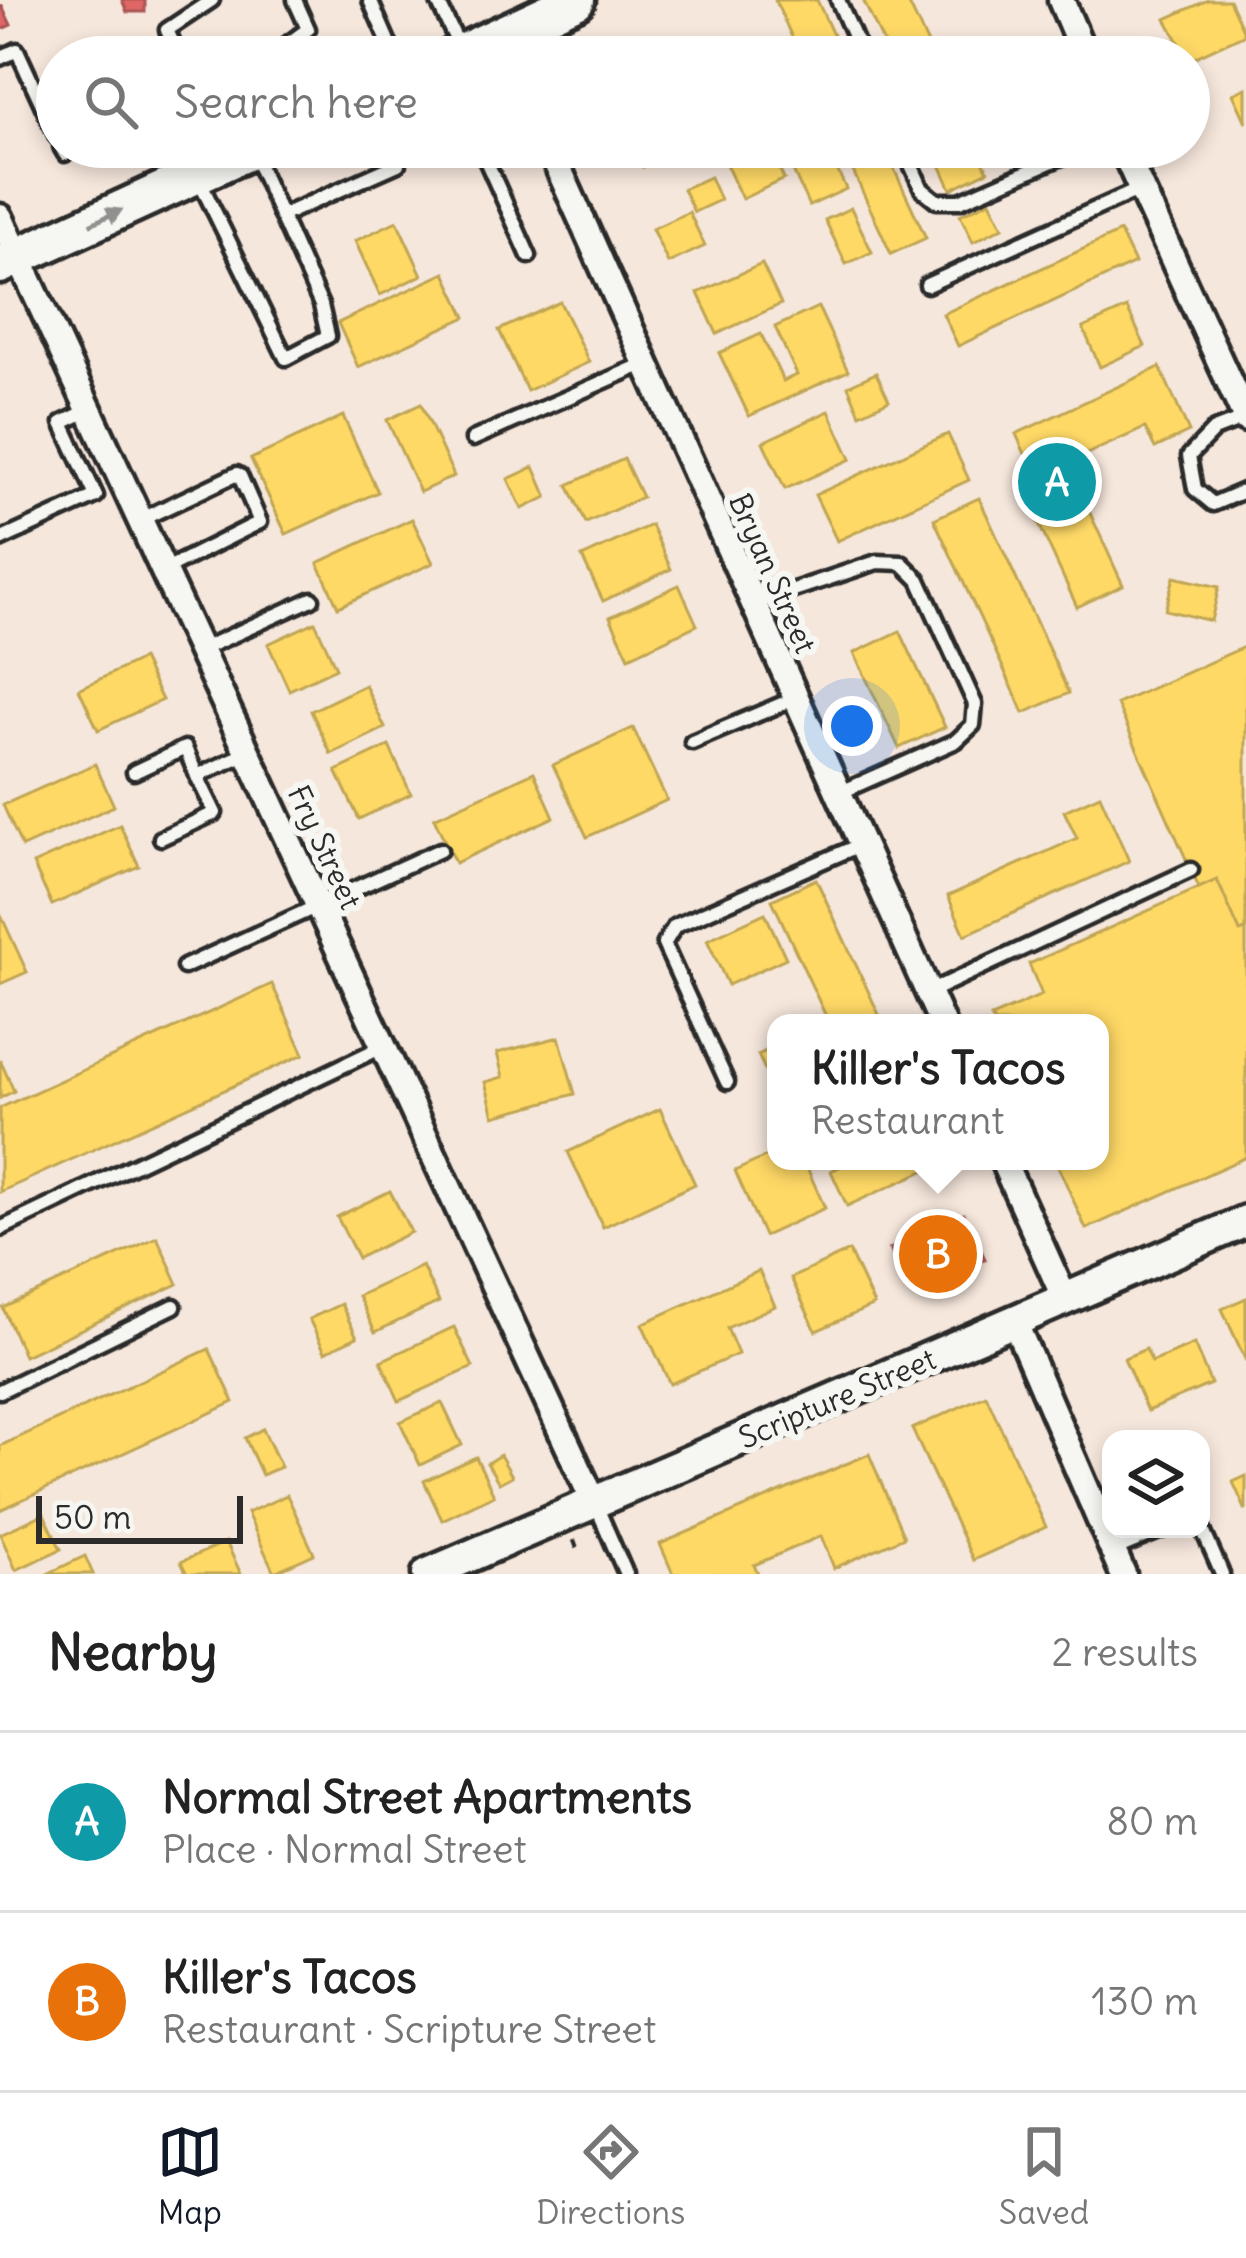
<!DOCTYPE html>
<html lang="en">
<head>
<meta charset="utf-8">
<style>
  :root { --surface:#fff; --page:#f2f2f2; --text:#222; --muted:#767676; --line:#e0e0e0; --accent:#111827 }
  body { margin:0; font-family:Delius,sans-serif; background:var(--page); color:var(--text) }
  .controls { position:absolute; right:36px; bottom:36px; display:grid; overflow:hidden; border-radius:24px; box-shadow:0 6px 18px #0003 }
  .controls button { width:108px; height:108px; display:grid; place-items:center; padding:0; border:0; border-bottom:3px solid var(--line); background:var(--surface); color:var(--text); font:60px sans-serif }
  .scale { position:absolute; left:36px; bottom:30px; width:207px; box-sizing:border-box; padding-left:12px; border:6px solid #2b2b2b; border-top:0; font-size:33px; line-height:42px; white-space:nowrap; color:#2b2b2b; -webkit-text-stroke:9px #f6f6f2; paint-order:stroke }
  .you { position:absolute; left:852px; top:726px; width:42px; height:42px; margin:-30px; border:9px solid #fff; border-radius:50%; background:#1a73e8; box-shadow:0 0 0 18px #1a73e833 }
  .badge { display:grid; place-items:center; width:78px; height:78px; border-radius:50%; background:var(--accent); color:#fff; font-size:39px; font-weight:700 }
  .pin { position:absolute; translate:-50% -50%; border:6px solid #fff; box-shadow:0 3px 12px #0006 }
  .popup { position:absolute; left:767px; top:1014px; width:342px; height:156px; box-sizing:border-box; display:grid; place-content:center; border-radius:24px; background:var(--surface); filter:drop-shadow(0 3px 9px #0005); font-size:39px; white-space:nowrap; color:var(--muted) }
  .popup b { font-size:45px; color:var(--text) }
  .popup::after { content:''; position:absolute; left:50%; top:100%; margin-left:-24px; border:24px solid transparent; border-top-color:var(--surface) }
  .list { margin:0; padding:0; list-style:none }
  h2 { display:flex; justify-content:space-between; align-items:center; height:156px; margin:0; padding:0 48px; font-size:51px }
  h2 small { font-size:39px; font-weight:400; color:var(--muted) }
  .list li { display:grid; grid-template-columns:78px 1fr auto; gap:36px; align-items:center; box-sizing:border-box; height:180px; padding:0 48px; border-top:3px solid var(--line) }
  .list b { display:block; font-size:45px; white-space:nowrap }
  .list p { margin:0; font-size:39px; white-space:nowrap; color:var(--muted) }
  .list em { font-size:39px; font-style:normal; color:var(--muted) }
  .icon { flex:none; width:66px; height:66px; fill:none; stroke:currentColor; stroke-width:2; stroke-linecap:round; stroke-linejoin:round }
  .map { position:relative; flex:none; width:1246px; height:1574px; overflow:hidden }
  .search { position:absolute; background:var(--surface); box-shadow:0 6px 18px #0003; left:36px; right:36px; top:36px; height:132px; display:flex; align-items:center; gap:30px; box-sizing:border-box; padding:0 42px; border-radius:66px; color:var(--muted); font-size:45px }
  .sheet { height:516px; background:var(--surface) }
  nav { display:flex; justify-content:space-around; align-items:center; box-sizing:border-box; height:168px; border-top:3px solid var(--line); background:var(--surface); font-size:33px; color:var(--muted) }
  nav a { display:grid; justify-items:center; gap:6px }
  nav .on { color:var(--accent) }
  .map>svg:first-child { display:block }
  .homes { fill:#ffd966; stroke:#bfa554; stroke-width:3 }
  .shops { fill:#e06666; stroke:#aa5454; stroke-width:3 }
  .lines { fill:none; stroke-linecap:round; stroke-linejoin:round }
  .service-casing { stroke:#2b2b2b; stroke-width:21 }
  .minor-casing { stroke:#2b2b2b; stroke-width:33 }
  .tertiary-casing { stroke:#2b2b2b; stroke-width:39 }
  .secondary-casing { stroke:#2b2b2b; stroke-width:45 }
  .path { stroke:#2b2b2b; stroke-width:4.5; stroke-dasharray:9 9; stroke-linecap:butt }
  .service { stroke:#f6f6f2; stroke-width:12 }
  .minor { stroke:#f6f6f2; stroke-width:24 }
  .tertiary { stroke:#f6f6f2; stroke-width:30 }
  .secondary { stroke:#f6f6f2; stroke-width:36 }
  .oneway { fill:#90908e }
  .labels { text-anchor:middle; dominant-baseline:central; stroke-width:12; stroke-linejoin:round; paint-order:stroke }
  .street-label { font-size:30px; fill:#2b2b2b; stroke:#f6f6f2 }
</style>
</head>
<body>
<div class="map">
<svg width="1246" height="1574" viewBox="0 0 1246 1574">
  <rect width="100%" height="100%" fill="#f6e7dc"/>
  <filter id="ink" filterUnits="userSpaceOnUse"><feTurbulence type="fractalNoise" baseFrequency=".00833" numOctaves="2"/><feDisplacementMap in="SourceGraphic" scale="24" xChannelSelector="R" yChannelSelector="G"/><feConvolveMatrix kernelMatrix="1 2 1 2 8 2 1 2 1" color-interpolation-filters="sRGB"/></filter>
  <g filter="url(#ink)">
    <g class="homes">
      <polygon points="775,0 817,0 843,57 801,57"/>
      <polygon points="863,0 907,0 934,57 890,57"/>
      <polygon points="1208,0 1229,0 1245,34 1189,60 1166,19"/>
      <polygon points="1246,88 1246,122 1233,94"/>
      <polygon points="633,147 682,147 683,148 643,167"/>
      <polygon points="718,147 769,147 784,179 742,199"/>
      <polygon points="782,147 827,147 846,189 809,206"/>
      <polygon points="842,147 884,147 926,238 891,254"/>
      <polygon points="932,147 976,147 988,171 951,189"/>
      <polygon points="710,177 720,200 694,212 683,189"/>
      <polygon points="990,201 1003,227 973,242 960,215"/>
      <polygon points="851,208 872,252 846,264 825,220"/>
      <polygon points="689,212 705,246 668,263 652,229"/>
      <polygon points="397,221 422,275 380,295 355,241"/>
      <polygon points="1120,232 1135,263 958,346 943,314"/>
      <polygon points="762,264 781,304 717,334 698,293"/>
      <polygon points="445,273 466,317 358,367 338,323"/>
      <polygon points="560,302 589,362 527,391 499,330"/>
      <polygon points="818,307 848,371 749,416 719,353 761,334 783,381 797,375 775,327"/>
      <polygon points="1127,308 1145,346 1100,367 1083,328"/>
      <polygon points="1160,367 1189,432 1155,448 1145,428 1067,463 1123,585 1077,607 1031,507 1046,500 1016,434"/>
      <polygon points="876,373 889,400 860,414 848,386"/>
      <polygon points="421,404 454,476 420,492 387,420"/>
      <polygon points="829,411 851,459 785,489 763,442"/>
      <polygon points="343,416 378,492 286,534 251,459"/>
      <polygon points="948,434 969,480 837,541 815,495"/>
      <polygon points="624,459 642,497 586,523 568,485"/>
      <polygon points="534,467 547,497 522,509 508,479"/>
      <polygon points="979,498 1069,693 1024,713 934,519"/>
      <polygon points="412,519 433,563 338,607 318,563"/>
      <polygon points="651,525 671,569 603,601 582,557"/>
      <polygon points="1174,577 1219,587 1211,621 1165,610"/>
      <polygon points="679,585 697,625 629,657 610,617"/>
      <polygon points="315,622 336,668 289,690 268,644"/>
      <polygon points="900,631 945,727 899,748 854,653"/>
      <polygon points="1246,646 1246,930 1240,932 1217,880 1199,888 1117,704"/>
      <polygon points="142,659 162,700 98,730 79,689"/>
      <polygon points="365,685 385,728 331,754 311,711"/>
      <polygon points="633,728 667,800 587,837 553,765"/>
      <polygon points="389,746 411,794 359,819 336,771"/>
      <polygon points="95,764 114,806 22,847 3,805"/>
      <polygon points="534,772 554,817 455,863 434,818"/>
      <polygon points="1100,795 1129,861 965,935 948,896 1077,838 1064,811"/>
      <polygon points="120,825 139,866 52,905 33,864"/>
      <polygon points="816,879 883,1023 829,1023 772,900"/>
      <polygon points="1217,880 1240,932 1246,930 1246,1157 1086,1229 1056,1161 1100,1161 1100,1023 994,1023 991,1017 1042,995 1029,964"/>
      <polygon points="0,913 27,972 0,984"/>
      <polygon points="765,913 786,958 728,985 707,940"/>
      <polygon points="272,984 304,1054 0,1192 0,1108"/>
      <polygon points="559,1037 575,1094 494,1116 485,1082 503,1077 497,1053"/>
      <polygon points="776,1046 776,1093 758,1055"/>
      <polygon points="0,1060 14,1091 0,1098"/>
      <polygon points="660,1109 695,1184 603,1227 568,1152"/>
      <polygon points="776,1152 776,1161 804,1161 825,1208 764,1236 735,1171"/>
      <polygon points="852,1161 943,1161 943,1162 847,1206 831,1171"/>
      <polygon points="390,1191 411,1232 358,1258 337,1217"/>
      <polygon points="157,1237 178,1284 24,1356 3,1308"/>
      <polygon points="849,1251 874,1305 816,1331 791,1278"/>
      <polygon points="422,1266 439,1302 375,1332 358,1296"/>
      <polygon points="759,1271 775,1306 727,1328 738,1354 670,1384 642,1324"/>
      <polygon points="1246,1298 1246,1361 1222,1309"/>
      <polygon points="341,1304 357,1337 325,1352 309,1319"/>
      <polygon points="454,1327 473,1367 399,1401 381,1361"/>
      <polygon points="1194,1344 1211,1384 1147,1411 1124,1358 1146,1349 1152,1362"/>
      <polygon points="209,1349 234,1402 0,1510 0,1446"/>
      <polygon points="986,1395 1046,1527 973,1560 912,1429"/>
      <polygon points="442,1403 462,1445 420,1465 400,1422"/>
      <polygon points="263,1429 281,1467 262,1475 245,1438"/>
      <polygon points="869,1454 904,1537 834,1568 821,1536 754,1565 758,1574 673,1574 660,1544"/>
      <polygon points="500,1455 512,1476 499,1483 487,1463"/>
      <polygon points="476,1457 494,1495 442,1520 424,1481"/>
      <polygon points="1246,1476 1246,1511 1233,1482"/>
      <polygon points="287,1495 314,1554 274,1572 247,1513"/>
      <polygon points="44,1514 61,1549 16,1570 0,1534"/>
      <polygon points="226,1542 241,1574 187,1574 181,1562"/>
      <polygon points="85,1556 93,1574 47,1574"/>
    </g>
    <g class="shops">
      <polygon points="122,0 145,0 145,12 127,12"/>
      <polygon points="2,6 11,25 0,30 0,7"/>
      <polygon points="964,1214 985,1259 911,1294 890,1249"/>
    </g>
    <g class="lines">
      <defs>
        <g id="service">
          <polyline points="370,0 395,57"/>
          <polyline points="437,0 459,46"/>
          <polyline points="838,0 863,57"/>
          <polyline points="179,57 167,30 212,0"/>
          <polyline points="270,57 308,29 295,0"/>
          <polyline points="0,58 17,50 57,137"/>
          <polyline points="61,147 65,154"/>
          <polyline points="480,147 529,256"/>
          <polyline points="903,147 922,189 937,201 960,201 1085,147"/>
          <polyline points="197,176 286,358 328,336 321,305 253,153"/>
          <polyline points="281,216 398,164"/>
          <polyline points="927,285 1140,189"/>
          <polyline points="1245,418 1214,430 1189,456 1195,489 1213,504 1246,490"/>
          <polyline points="473,439 646,363"/>
          <polyline points="140,520 237,474 240,476 260,522 164,570"/>
          <polyline points="0,540 96,496 62,423 89,410"/>
          <polyline points="755,603 877,562 902,563 919,580 975,704 973,725 956,741 839,793"/>
          <polyline points="200,650 312,599"/>
          <polyline points="692,742 796,698"/>
          <polyline points="134,772 185,748 197,776"/>
          <polyline points="161,838 215,813 197,776 247,753"/>
          <polyline points="184,967 440,850"/>
          <polyline points="929,992 1191,870"/>
          <polyline points="727,1082 664,944 675,926 862,844"/>
          <polyline points="0,1229 382,1047"/>
          <polyline points="0,1391 174,1306"/>
          <polyline points="595,1503 626,1574"/>
          <polyline points="1201,1526 1222,1574"/>
          <polyline points="1113,1550 1164,1529"/>
        </g>
        <g id="minor">
          <polyline points="1061,0 1085,57"/>
          <polyline points="549,147 942,1023"/>
          <polyline points="1122,147 1246,419"/>
          <polyline points="0,217 594,1502"/>
          <polyline points="1003,1161 1065,1299"/>
          <polyline points="1014,1321 1123,1574"/>
        </g>
        <polyline id="tertiary" points="428,1574 1246,1221"/>
        <g id="secondary">
          <polyline points="453,57 576,0"/>
          <polyline points="0,265 257,147"/>
        </g>
      </defs>
      <use href="#service" class="service-casing"/>
      <use href="#minor" class="minor-casing"/>
      <use href="#tertiary" class="tertiary-casing"/>
      <use href="#secondary" class="secondary-casing"/>
      <polyline class="path" points="574,1540 578,1551"/>
      <use href="#service" class="service"/>
      <use href="#minor" class="minor"/>
      <use href="#tertiary" class="tertiary"/>
      <use href="#secondary" class="secondary"/>
    </g>
    <defs><path id="oneway-solid" d="M-6-.8H1V-3.2L6.5 0L1 3.2V.8H-6Z" transform="scale(3)"/></defs>
    <use class="oneway" href="#oneway-solid" transform="translate(106 217) rotate(-25)"/>
  </g>
  <g class="labels">
    <g class="street-label">
      <text transform="translate(773 573) rotate(66)">Bryan Street</text>
      <text transform="translate(325 847) rotate(65)">Fry Street</text>
      <text transform="translate(837 1398) rotate(-23)">Scripture Street</text>
    </g>
  </g>
</svg>
<div class="controls">
<button><svg class="icon" aria-label="layers" viewBox="0 0 24 24"><path d="M12 4l9 5-9 5-9-5zM3 14l9 5 9-5"/></svg></button>
</div>
<div class="scale">50 m</div>
<div class="you"></div>
<div class="pin badge" style="left:1057px;top:482px;background:#0f9aa8">A</div>
<div class="pin badge" style="left:938px;top:1254px;background:#e8710a">B</div>
<div class="popup"><b>Killer's Tacos</b>Restaurant</div>
<div class="search"><svg class="icon" aria-label="search" viewBox="0 0 24 24"><circle cx="10" cy="10" r="6"/><path d="M15 15l6 6"/></svg>Search here</div>
</div>
<section class="sheet">
<h2>Nearby<small>2 results</small></h2>
<ul class="list">
<li><span class="badge" style="background:#0f9aa8">A</span><div><b>Normal Street Apartments</b><p>Place · Normal Street</p></div><em>80 m</em></li>
<li><span class="badge" style="background:#e8710a">B</span><div><b>Killer's Tacos</b><p>Restaurant · Scripture Street</p></div><em>130 m</em></li>
</ul>
</section>
<nav>
<a class="on"><svg class="icon" aria-label="map" viewBox="0 0 24 24"><path d="M3 6l6-2 6 2 6-2v14l-6 2-6-2-6 2zM9 4v14M15 6v14"/></svg>Map</a>
<a><svg class="icon" aria-label="directions" viewBox="0 0 24 24"><path d="M12 3l9 9-9 9-9-9zM9 14v-3h6M13 9l2 2-2 2"/></svg>Directions</a>
<a><svg class="icon" aria-label="saved" viewBox="0 0 24 24"><path d="M7 4h10v16l-5-4-5 4z"/></svg>Saved</a>
</nav>
</body>
</html>
